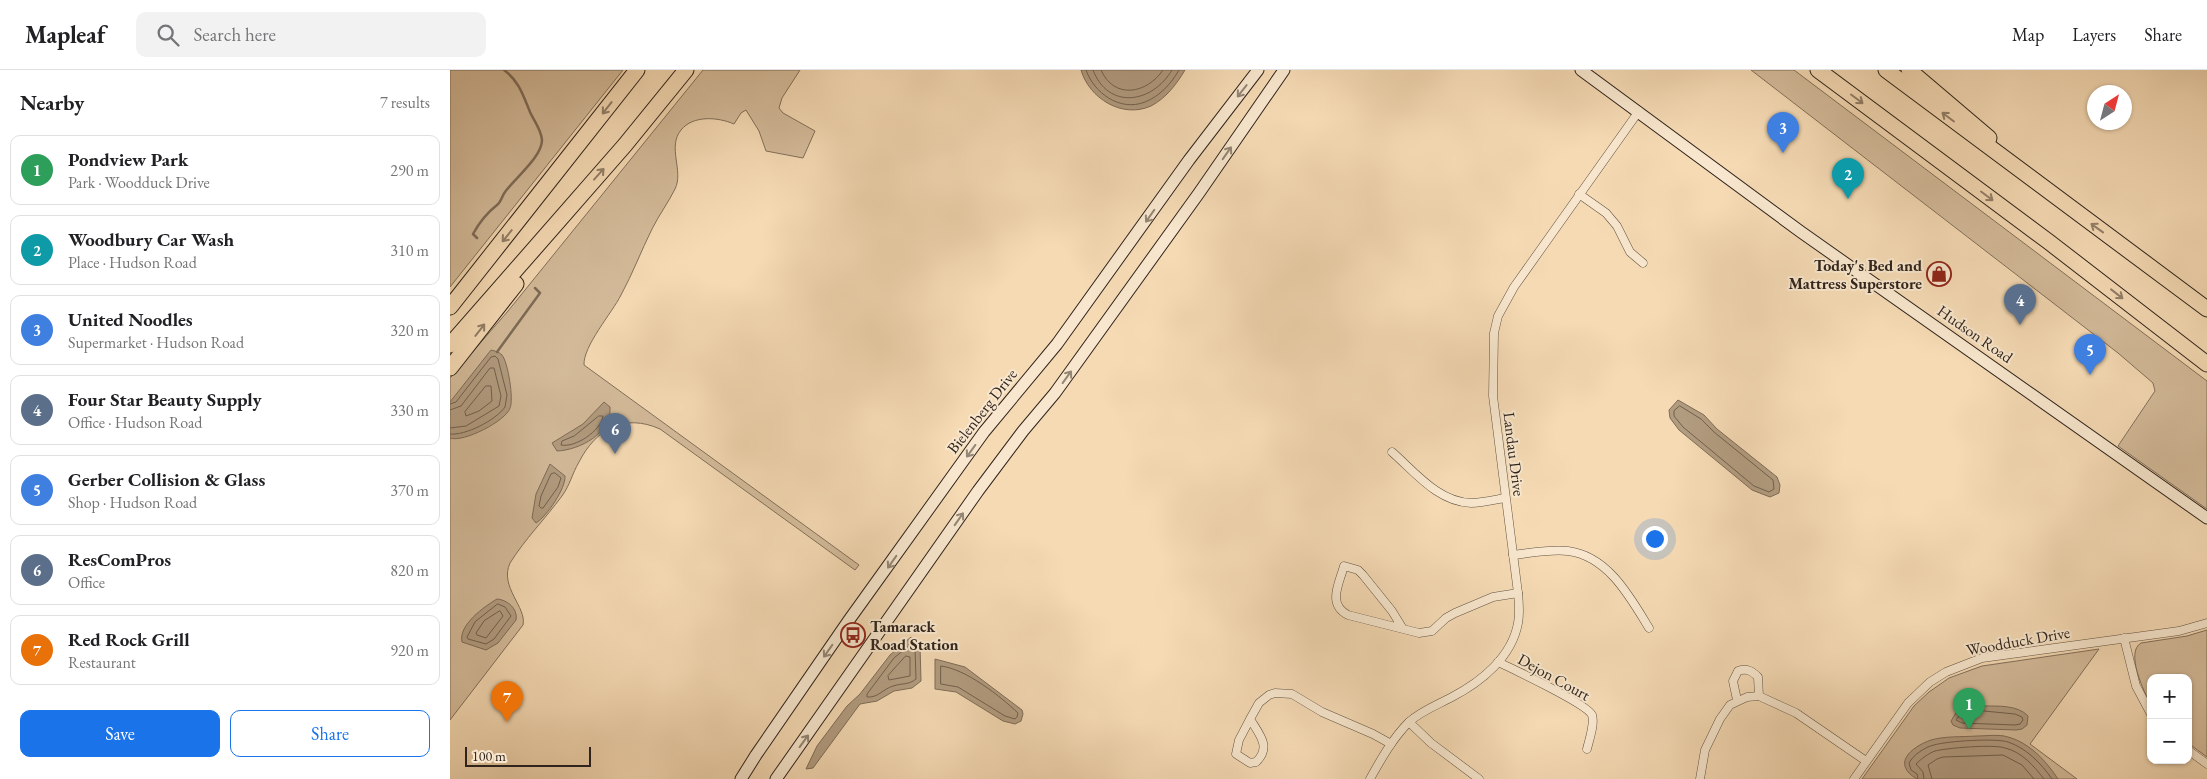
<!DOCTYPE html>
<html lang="en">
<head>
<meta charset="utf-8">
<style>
  :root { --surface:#fff; --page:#f2f2f2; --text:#202124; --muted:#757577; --line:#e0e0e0; --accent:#1a73e8 }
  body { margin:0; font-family:"EB Garamond",serif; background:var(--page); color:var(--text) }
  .controls { position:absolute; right:15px; bottom:15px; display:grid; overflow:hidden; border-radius:10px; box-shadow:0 1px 4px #0004 }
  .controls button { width:45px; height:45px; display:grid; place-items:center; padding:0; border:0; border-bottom:1px solid var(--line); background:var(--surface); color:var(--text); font:25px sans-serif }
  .compass { position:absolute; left:1637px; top:15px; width:45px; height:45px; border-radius:50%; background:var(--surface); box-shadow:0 1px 4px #0004; rotate:36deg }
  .scale { position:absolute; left:15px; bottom:12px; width:126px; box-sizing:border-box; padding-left:5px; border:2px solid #30241c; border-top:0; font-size:14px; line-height:18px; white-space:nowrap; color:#30241c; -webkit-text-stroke:4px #f8e7ce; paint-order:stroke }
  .you { position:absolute; left:1204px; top:468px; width:18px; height:18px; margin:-12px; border:4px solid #fff; border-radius:50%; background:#1a73e8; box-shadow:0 0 0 8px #1a73e833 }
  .badge { display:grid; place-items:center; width:32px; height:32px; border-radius:50%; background:var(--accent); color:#fff; font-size:16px; font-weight:700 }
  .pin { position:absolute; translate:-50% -41px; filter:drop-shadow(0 1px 2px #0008) }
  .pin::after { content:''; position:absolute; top:26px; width:18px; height:15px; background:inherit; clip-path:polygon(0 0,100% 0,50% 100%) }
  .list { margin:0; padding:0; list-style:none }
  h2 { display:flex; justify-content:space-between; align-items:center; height:65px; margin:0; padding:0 20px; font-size:21px }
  h2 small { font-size:16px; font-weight:400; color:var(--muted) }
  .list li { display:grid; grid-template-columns:32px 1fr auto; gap:15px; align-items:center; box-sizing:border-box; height:70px; margin:0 10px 10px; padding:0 10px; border:1px solid var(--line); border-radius:10px }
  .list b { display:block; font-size:19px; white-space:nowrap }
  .list p { margin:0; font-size:16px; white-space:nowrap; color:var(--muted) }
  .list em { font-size:16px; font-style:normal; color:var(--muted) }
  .actions { display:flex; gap:10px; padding:15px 20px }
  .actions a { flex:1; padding:11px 0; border:1px solid var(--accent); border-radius:10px; text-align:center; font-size:18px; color:var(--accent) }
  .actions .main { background:var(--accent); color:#fff }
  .icon { flex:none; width:28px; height:28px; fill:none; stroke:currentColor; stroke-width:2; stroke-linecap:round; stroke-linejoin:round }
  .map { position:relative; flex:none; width:1757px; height:709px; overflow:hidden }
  header { display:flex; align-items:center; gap:30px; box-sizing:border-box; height:70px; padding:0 25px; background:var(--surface); border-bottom:1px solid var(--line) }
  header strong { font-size:24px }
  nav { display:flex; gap:28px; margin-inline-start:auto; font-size:18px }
  .search { width:350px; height:45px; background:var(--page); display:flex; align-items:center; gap:12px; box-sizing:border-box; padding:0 18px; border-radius:10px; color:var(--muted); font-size:19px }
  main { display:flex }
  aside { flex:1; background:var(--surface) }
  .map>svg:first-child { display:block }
  .green { fill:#d4bb9a; stroke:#82705b }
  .water { fill:#b29c80; stroke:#7e6c58 }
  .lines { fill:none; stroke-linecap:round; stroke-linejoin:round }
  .shore { stroke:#71604e; stroke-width:1 }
  .stream { stroke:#7e6c58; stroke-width:2.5 }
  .street-casing { stroke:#615242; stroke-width:9 }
  .secondary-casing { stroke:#30241c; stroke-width:13 }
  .highway-casing { stroke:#30241c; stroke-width:17 }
  .street { stroke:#f8e7ce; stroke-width:8 }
  .secondary { stroke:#f8e7ce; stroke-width:11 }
  .highway { stroke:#f5dab4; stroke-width:15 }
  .oneway { stroke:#948675 }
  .oneway2 { stroke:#927f68 }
  .labels { text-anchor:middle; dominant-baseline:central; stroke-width:4; stroke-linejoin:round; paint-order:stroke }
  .poi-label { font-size:16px; font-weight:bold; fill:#30241c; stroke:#f8e7ce; text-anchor:end }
  .street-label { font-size:16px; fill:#30241c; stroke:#f8e7ce }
</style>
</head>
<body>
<header>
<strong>Mapleaf</strong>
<div class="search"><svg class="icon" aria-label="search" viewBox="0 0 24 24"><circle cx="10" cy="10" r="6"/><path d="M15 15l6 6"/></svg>Search here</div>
<nav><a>Map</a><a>Layers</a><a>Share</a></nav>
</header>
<main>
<aside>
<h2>Nearby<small>7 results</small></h2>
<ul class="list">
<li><span class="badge" style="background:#2e9e5b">1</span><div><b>Pondview Park</b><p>Park · Woodduck Drive</p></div><em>290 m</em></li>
<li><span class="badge" style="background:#0f9aa8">2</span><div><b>Woodbury Car Wash</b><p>Place · Hudson Road</p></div><em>310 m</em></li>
<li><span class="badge" style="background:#3f7fe0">3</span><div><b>United Noodles</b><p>Supermarket · Hudson Road</p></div><em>320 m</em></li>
<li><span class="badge" style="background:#5c6f8a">4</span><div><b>Four Star Beauty Supply</b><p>Office · Hudson Road</p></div><em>330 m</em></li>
<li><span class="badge" style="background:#3f7fe0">5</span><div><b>Gerber Collision &amp; Glass</b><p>Shop · Hudson Road</p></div><em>370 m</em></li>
<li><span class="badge" style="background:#5c6f8a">6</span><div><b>ResComPros</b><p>Office</p></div><em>820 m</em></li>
<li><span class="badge" style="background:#e8710a">7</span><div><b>Red Rock Grill</b><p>Restaurant</p></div><em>920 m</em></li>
</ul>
<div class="actions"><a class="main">Save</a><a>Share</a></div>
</aside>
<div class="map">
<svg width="1757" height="709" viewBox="0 0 1757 709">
  <rect width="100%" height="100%" fill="#f5dab4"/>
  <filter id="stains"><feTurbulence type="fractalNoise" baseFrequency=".004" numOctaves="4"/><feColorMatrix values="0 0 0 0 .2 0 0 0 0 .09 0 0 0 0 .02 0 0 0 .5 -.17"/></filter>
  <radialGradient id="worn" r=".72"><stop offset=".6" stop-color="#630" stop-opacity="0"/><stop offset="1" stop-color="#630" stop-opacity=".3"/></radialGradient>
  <g class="green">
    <polygon points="0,0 173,0 0,217"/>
    <path d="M253 0H350L332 28 329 38 333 43 365 61 353 88 316 81 309 61 296 40 291 43 284 54C268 47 243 45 231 60 217 77 234 101 225 119 218 133 209 145 202 159 191 181 183 203 171 225 162 243 133 276 134 295L409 495 405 500 210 359C174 343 146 359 129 392 122 404 120 415 112 426 95 449 75 469 60 493 49 517 77 537 73 555L0 650V308L58 241Z"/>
    <polygon points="1301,0 1344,0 1757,311 1757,439 1668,376 1705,321 1703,313 1668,283"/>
    <path d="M1757 560V687L1738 673V608H1701V635C1694 622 1675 582 1691 573L1737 566Z"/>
    <polygon points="1649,579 1580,674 1627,709 1412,709 1464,636 1479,622 1499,608 1532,596"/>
  </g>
  <g class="water">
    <path d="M631 0H735C726 15 716 28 701 36 672 49 639 28 631 0Z"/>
    <path d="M41 280C45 281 49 282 52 285 58 292 64 330 60 338 56 351 13 373 0 368V332Z"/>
    <polygon points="1228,330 1254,345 1267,359 1327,407 1330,415 1329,423 1320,427 1302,420 1229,360 1220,348 1219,340"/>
    <path d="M154 332 160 337C162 363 130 380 107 381L102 373 133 354Z"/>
    <path d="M100 394 115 406C116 418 97 446 86 453L82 448 86 424Z"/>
    <path d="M47 529C58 530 68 539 66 550L48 573 36 580 12 572C8 555 35 536 47 529Z"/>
    <polygon points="461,567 470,575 471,611 462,618 444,621 427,631 410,634 363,698 356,699 367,676 397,636 410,624 440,585"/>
    <polygon points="485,589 515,597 572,640 573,644 571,651 565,654 553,651 506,622 485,619"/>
    <path d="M1534 636C1548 636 1568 635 1578 646L1577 655 1572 659 1566 660 1510 658 1503 655 1501 651 1507 641Z"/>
    <path d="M1527 666C1537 666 1549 664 1558 667 1580 673 1596 691 1608 709H1467C1441 694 1461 677 1481 670 1494 666 1513 667 1527 666Z"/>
  </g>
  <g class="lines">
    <g class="shore">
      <path d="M636 0C644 23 670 42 695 32 710 26 721 14 729 0"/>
      <path d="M643 0C658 40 702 34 722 0"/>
      <path d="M651 0C664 30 697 24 713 0"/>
      <polygon points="36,316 41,316 42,331 29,341 16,346 15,342"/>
      <path d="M0 334 6 332 41 287 45 286 48 289 57 325 55 337C46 350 15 366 0 364"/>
      <polygon points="1230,336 1251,349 1264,362 1323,410 1324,419 1319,422 1304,416 1233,357 1224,346 1224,341"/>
      <polyline points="0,340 11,336 40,298 44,298 51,326 49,336 16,356 0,358"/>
      <path d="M149 346H153C151 361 125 378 111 375L112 371 124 366Z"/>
      <polygon points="105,403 111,408 108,417 93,438 91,438 89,436 91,426 101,404"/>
      <polygon points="48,534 55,537 61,546 44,569 36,574 18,569 17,567 25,552"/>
      <polygon points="50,541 53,546 36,568 27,565 26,563 34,551"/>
      <path d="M462 574 465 578 466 609C459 615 452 613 443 616 433 619 428 628 417 627V624L444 588Z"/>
      <polygon points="456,586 460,587 460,606 439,610 438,606"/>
      <path d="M491 596C516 599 550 626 568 643L567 647 565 649 555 646 508 617 491 614Z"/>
      <polygon points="1534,641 1565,644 1572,647 1573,650 1570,654 1565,655 1512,653 1506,650 1510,645"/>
      <path d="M1468 709 1467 704 1461 700 1459 693C1463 685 1475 677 1484 675 1497 671 1546 668 1558 672 1576 678 1591 693 1602 709"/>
      <path d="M1474 709 1473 702 1466 694C1471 689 1479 683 1485 681 1497 678 1544 674 1555 678 1572 682 1584 696 1594 709"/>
      <polyline points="1482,709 1478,695 1487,689 1493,687 1553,685 1572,695 1584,709"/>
    </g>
    <g class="stream">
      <path d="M27 168 23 164C29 153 38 142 47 135 51 132 52 126 55 122 65 108 92 87 92 70 91 59 84 51 80 42 73 25 69 11 54 0"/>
      <polyline points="47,282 90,223 85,218"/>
    </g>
    <defs>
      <g id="street">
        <polyline points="1129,124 1156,143 1167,156 1180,182 1193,193"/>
        <path d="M942 382C965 402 988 432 1021 433 1032 433 1044 430 1055 428"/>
        <path d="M1063 485C1081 483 1100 479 1118 481 1158 486 1180 527 1199 558"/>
        <path d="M953 559 942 541 913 505 908 500 894 496C889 514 877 534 898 545L969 563 982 561 996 548 1005 543 1043 527 1068 523"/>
        <polyline points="1674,568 1686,616 1701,644"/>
        <path d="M1048 592C1063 599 1137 634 1142 645 1145 654 1139 670 1137 679"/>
        <path d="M1287 630 1283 611 1288 601C1297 598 1302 601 1308 607L1309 626"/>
        <path d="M800 649 789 670 786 684 800 693 806 692C822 677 809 664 800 649L809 633 819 625 825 623 842 624 872 642 923 664 941 674"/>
        <polyline points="959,652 981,673 1029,709"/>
        <polyline points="1738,680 1757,694"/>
        <path d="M920 709C931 689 943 668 959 652 971 641 987 635 1002 627 1031 612 1062 587 1068 553 1070 543 1069 533 1068 523L1043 326 1044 263 1048 246 1064 217 1189 41"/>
        <polyline points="1250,709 1255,680 1270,649 1280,635 1297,627 1309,626 1346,643 1416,691"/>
        <polyline points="1404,709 1458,633 1480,612 1496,602 1532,588 1729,561 1757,553"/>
      </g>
      <g id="secondary">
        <polyline points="1131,0 1351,162 1757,448"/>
        <polyline points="291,709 306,685 399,550 534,362 607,274 739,90 808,0"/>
        <polyline points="326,709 528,421 573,361 605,323 749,123 834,0"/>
      </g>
      <g id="highway">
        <polyline points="1368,0 1599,172 1757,294"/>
        <polyline points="1436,0 1757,239"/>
        <polyline points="1459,0 1539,68"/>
        <polyline points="0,237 187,0"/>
        <polyline points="0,275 175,75 236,0"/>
        <polyline points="0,298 66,214"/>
      </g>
    </defs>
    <use href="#street" class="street-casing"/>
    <use href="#secondary" class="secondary-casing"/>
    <use href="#highway" class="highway-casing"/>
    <use href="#street" class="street"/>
    <use href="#secondary" class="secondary"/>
    <use href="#highway" class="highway"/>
  </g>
  <defs><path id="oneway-shaft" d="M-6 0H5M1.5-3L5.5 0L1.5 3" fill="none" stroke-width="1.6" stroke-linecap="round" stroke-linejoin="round" transform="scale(1.25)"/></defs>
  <g class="oneway">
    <use href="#oneway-shaft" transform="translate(792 21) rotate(128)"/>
    <use href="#oneway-shaft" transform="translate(777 83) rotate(-55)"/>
    <use href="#oneway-shaft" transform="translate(700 146) rotate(125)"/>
    <use href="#oneway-shaft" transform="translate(617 307) rotate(-54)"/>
    <use href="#oneway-shaft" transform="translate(521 381) rotate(126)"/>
    <use href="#oneway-shaft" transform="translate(509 449) rotate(-55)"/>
    <use href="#oneway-shaft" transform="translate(442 492) rotate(125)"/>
    <use href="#oneway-shaft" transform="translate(378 581) rotate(125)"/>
    <use href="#oneway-shaft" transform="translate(354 671) rotate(-54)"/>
  </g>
  <g class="oneway2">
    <use href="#oneway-shaft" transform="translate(1407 29) rotate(37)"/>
    <use href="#oneway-shaft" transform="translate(157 38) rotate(128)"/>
    <use href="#oneway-shaft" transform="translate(1498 47) rotate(-143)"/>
    <use href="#oneway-shaft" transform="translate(149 104) rotate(-48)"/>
    <use href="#oneway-shaft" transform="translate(1537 126) rotate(37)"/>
    <use href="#oneway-shaft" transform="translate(1647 158) rotate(-144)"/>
    <use href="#oneway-shaft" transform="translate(57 166) rotate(129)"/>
    <use href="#oneway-shaft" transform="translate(1667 224) rotate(38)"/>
    <use href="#oneway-shaft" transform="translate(30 260) rotate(-52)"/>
  </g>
  <defs>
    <symbol id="shop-ring" viewBox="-11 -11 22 22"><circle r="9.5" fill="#f8e7ce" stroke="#8f2418" stroke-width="1.5"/><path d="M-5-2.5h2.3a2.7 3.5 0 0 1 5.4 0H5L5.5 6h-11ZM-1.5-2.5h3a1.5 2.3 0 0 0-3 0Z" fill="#8f2418"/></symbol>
    <symbol id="bus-ring" viewBox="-11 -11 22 22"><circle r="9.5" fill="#f8e7ce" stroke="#8f2418" stroke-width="1.5"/><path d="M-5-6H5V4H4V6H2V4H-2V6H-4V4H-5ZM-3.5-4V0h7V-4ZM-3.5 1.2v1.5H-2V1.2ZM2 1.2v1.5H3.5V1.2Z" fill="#8f2418"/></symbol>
  </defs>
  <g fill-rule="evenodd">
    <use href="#shop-ring" x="1475" y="190" width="28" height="28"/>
    <use href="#bus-ring" x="389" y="551" width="28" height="28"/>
  </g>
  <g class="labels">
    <g class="poi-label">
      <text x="1472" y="195">Today's Bed and<tspan x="1472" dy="18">Mattress Superstore</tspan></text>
      <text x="420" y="556" text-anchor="start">Tamarack<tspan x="420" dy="18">Road Station</tspan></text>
    </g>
    <g class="street-label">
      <text transform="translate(1525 264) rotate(35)">Hudson Road</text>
      <text transform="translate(532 341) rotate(-52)">Bielenberg Drive</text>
      <text transform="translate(1064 384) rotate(83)">Landau Drive</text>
      <text transform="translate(1568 571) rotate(-10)">Woodduck Drive</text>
      <text transform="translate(1104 607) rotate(29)">Dejon Court</text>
    </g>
  </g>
  <rect width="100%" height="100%" filter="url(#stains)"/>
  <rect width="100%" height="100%" fill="url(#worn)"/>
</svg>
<div class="controls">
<button>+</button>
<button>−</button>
</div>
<svg class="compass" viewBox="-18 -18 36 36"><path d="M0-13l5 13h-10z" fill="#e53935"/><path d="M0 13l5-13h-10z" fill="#757577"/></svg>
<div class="scale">100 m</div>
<div class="you"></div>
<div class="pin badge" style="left:1519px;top:659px;background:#2e9e5b">1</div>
<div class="pin badge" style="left:1398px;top:129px;background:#0f9aa8">2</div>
<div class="pin badge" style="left:1333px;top:83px;background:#3f7fe0">3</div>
<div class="pin badge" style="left:1570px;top:255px;background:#5c6f8a">4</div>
<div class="pin badge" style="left:1640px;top:305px;background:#3f7fe0">5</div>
<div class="pin badge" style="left:165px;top:384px;background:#5c6f8a">6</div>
<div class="pin badge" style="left:57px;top:652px;background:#e8710a">7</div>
</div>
</main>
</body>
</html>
